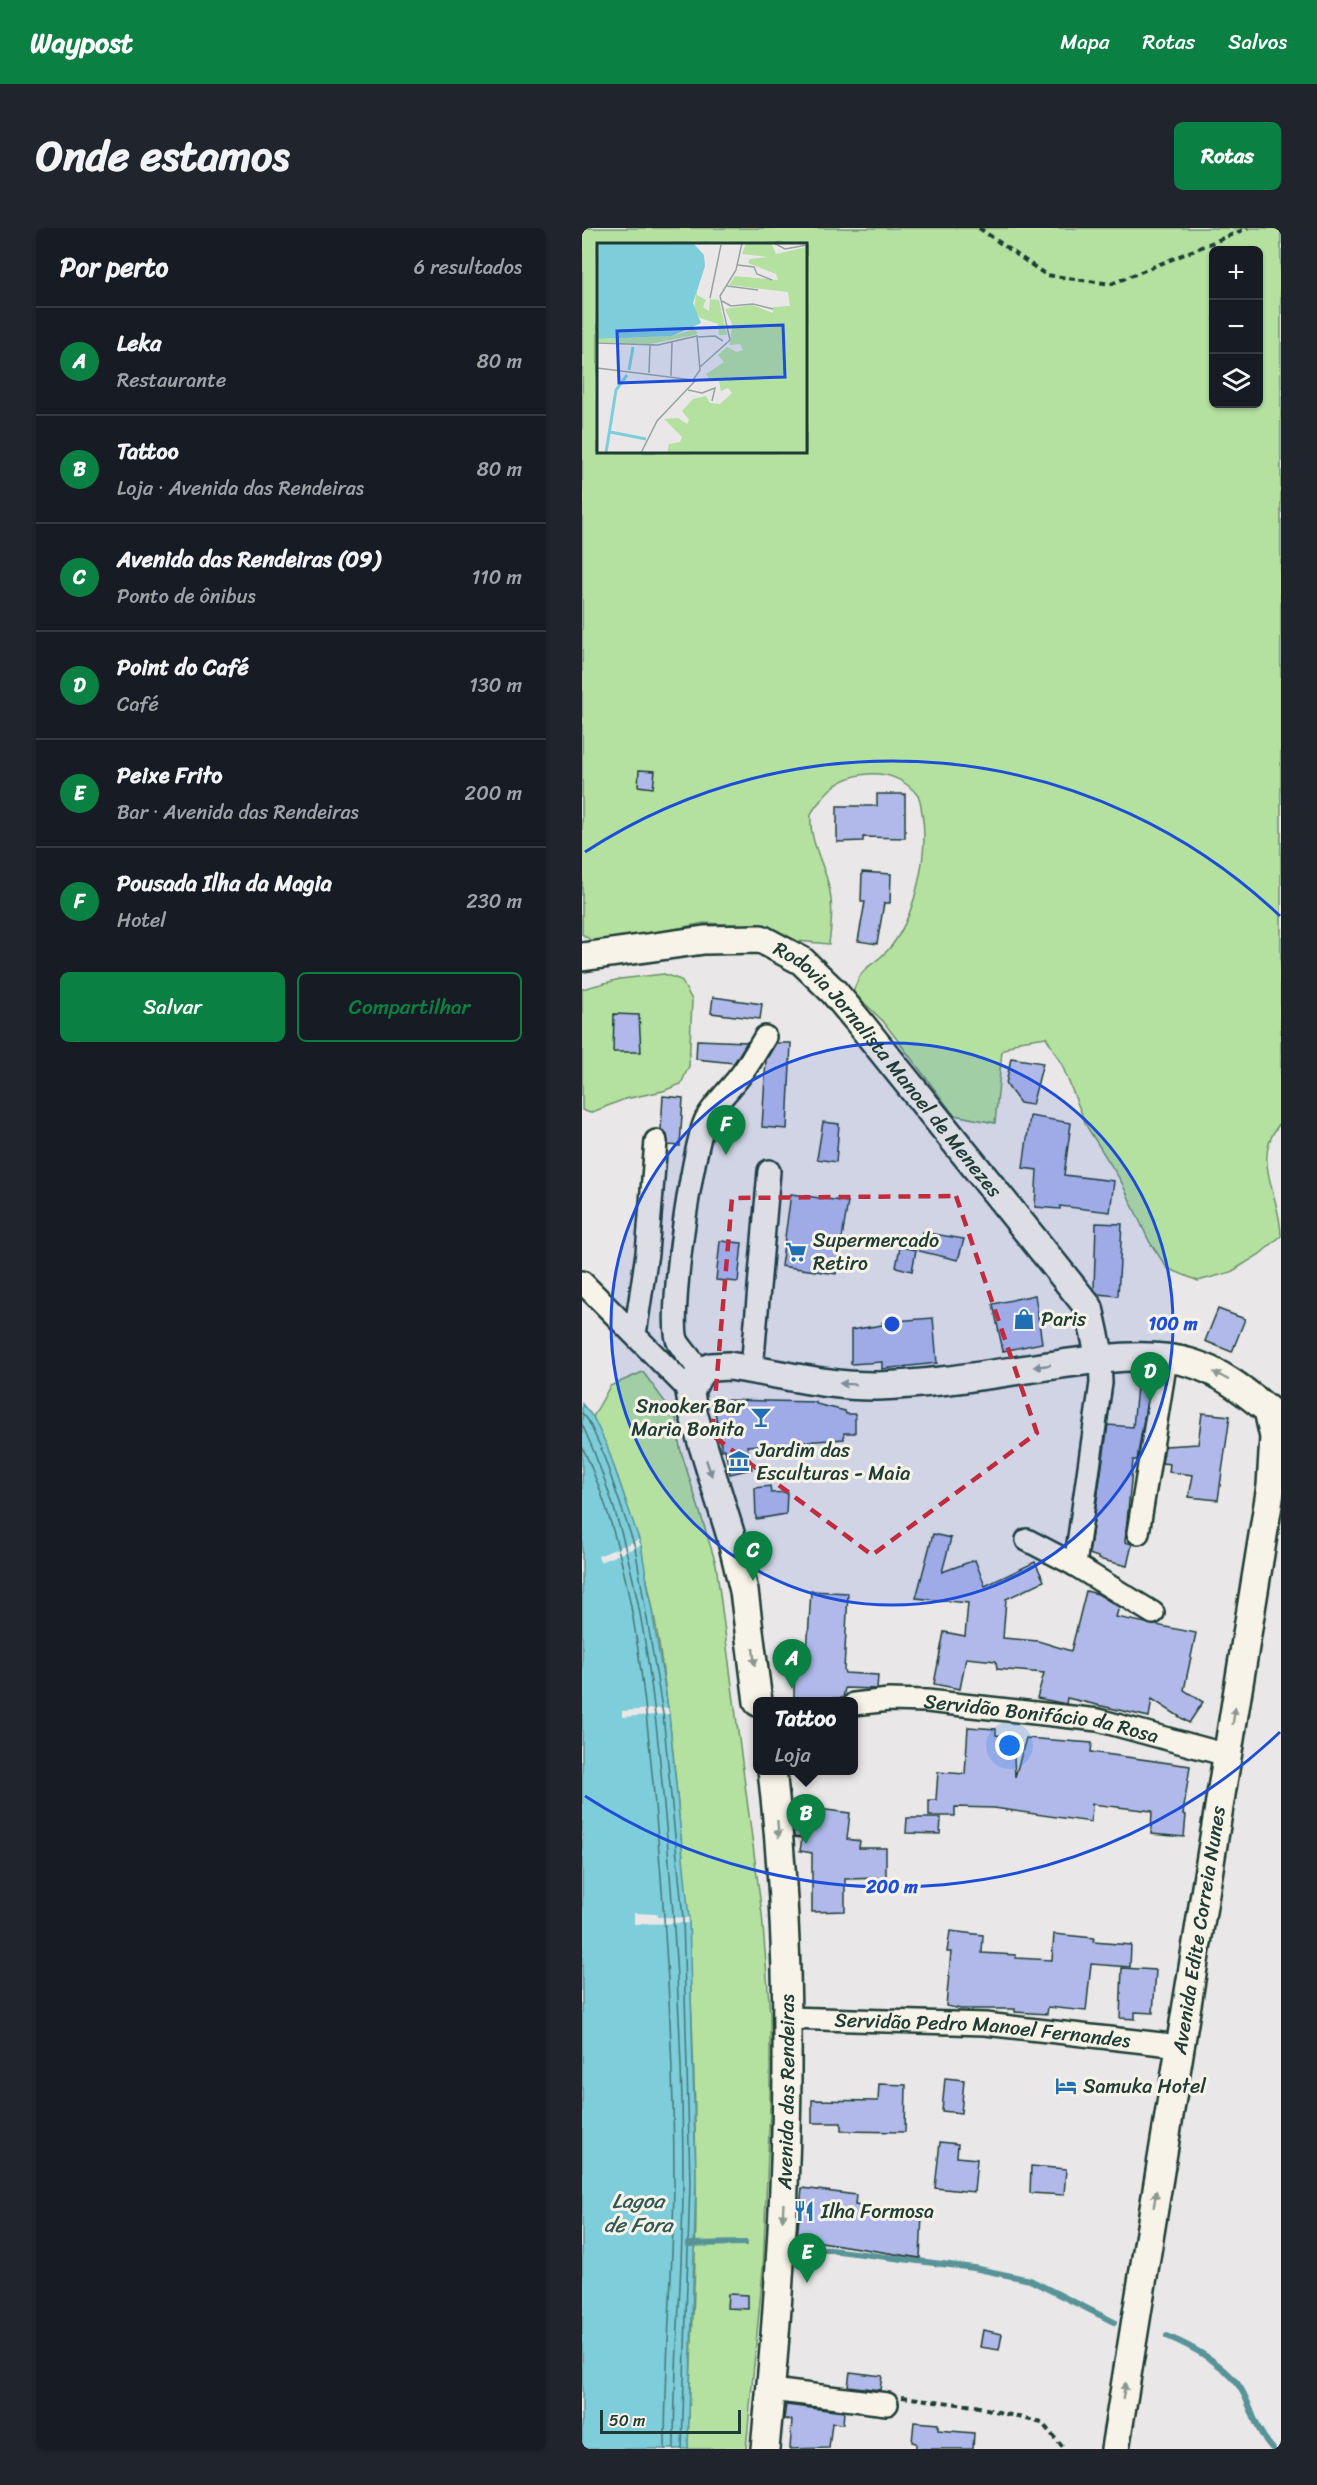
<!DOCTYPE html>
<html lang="pt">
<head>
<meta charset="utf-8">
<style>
  :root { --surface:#171b24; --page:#20242c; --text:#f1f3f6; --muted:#9ea1a6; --line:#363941; --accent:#0b8043 }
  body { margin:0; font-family:Sriracha,sans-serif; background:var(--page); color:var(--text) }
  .controls { position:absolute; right:18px; top:18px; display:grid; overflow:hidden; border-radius:9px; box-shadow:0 2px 4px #0004 }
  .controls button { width:54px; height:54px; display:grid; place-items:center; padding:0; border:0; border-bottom:2px solid var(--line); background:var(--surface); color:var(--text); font:30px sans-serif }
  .scale { position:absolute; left:18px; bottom:15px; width:141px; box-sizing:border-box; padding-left:6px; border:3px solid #1f3d34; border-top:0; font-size:16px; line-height:21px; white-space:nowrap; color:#1f3d34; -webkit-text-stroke:4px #f7f3e8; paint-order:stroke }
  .you { position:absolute; left:428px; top:1518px; width:21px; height:21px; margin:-15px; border:4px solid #fff; border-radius:50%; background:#1a73e8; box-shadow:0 0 0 9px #1a73e833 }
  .badge { display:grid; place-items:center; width:39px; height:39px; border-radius:50%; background:var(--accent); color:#fff; font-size:20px; font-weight:700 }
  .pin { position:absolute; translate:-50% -50px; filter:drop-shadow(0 2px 3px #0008) }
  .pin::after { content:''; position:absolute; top:32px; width:21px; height:18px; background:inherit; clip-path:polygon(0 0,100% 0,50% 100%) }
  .popup { position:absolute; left:171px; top:1469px; width:105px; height:78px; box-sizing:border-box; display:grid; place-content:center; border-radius:9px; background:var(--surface); filter:drop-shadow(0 2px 4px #0005); font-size:20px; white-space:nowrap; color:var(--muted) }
  .popup b { font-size:22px; color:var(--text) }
  .popup::after { content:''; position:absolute; left:50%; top:100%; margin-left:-12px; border:12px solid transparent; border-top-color:var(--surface) }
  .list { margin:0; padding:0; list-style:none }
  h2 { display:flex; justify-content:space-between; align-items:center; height:78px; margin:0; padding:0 24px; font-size:26px }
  h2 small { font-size:20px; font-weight:400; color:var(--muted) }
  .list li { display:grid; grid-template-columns:39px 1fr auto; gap:18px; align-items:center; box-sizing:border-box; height:108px; padding:0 24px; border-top:2px solid var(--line) }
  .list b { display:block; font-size:22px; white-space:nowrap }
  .list p { margin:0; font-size:20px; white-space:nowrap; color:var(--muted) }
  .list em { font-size:20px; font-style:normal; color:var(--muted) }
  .actions { display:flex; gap:12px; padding:18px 24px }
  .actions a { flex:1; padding:14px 0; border:2px solid var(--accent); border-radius:9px; text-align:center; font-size:21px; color:var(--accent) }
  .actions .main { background:var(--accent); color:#fff }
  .icon { flex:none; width:33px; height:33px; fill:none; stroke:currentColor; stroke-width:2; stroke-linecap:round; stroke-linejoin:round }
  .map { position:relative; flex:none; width:699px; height:2221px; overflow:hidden; border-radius:9px }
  header { display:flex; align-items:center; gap:36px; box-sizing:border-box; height:84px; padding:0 30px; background:var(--accent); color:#fff }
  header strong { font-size:28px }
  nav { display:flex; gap:33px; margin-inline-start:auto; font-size:21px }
  .intro { display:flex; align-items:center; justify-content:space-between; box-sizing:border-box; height:144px; padding:0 36px }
  h1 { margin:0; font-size:42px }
  .button { padding:15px 27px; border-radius:9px; background:var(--accent); color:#fff; font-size:21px; font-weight:700 }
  main { display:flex; gap:36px; padding:0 36px }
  aside { flex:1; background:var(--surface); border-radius:9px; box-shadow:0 2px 4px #0004 }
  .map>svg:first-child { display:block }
  .green { fill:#b4e1a0; stroke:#6a8f6a; stroke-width:1.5; fill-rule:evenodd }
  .water { fill:#7ecdda; stroke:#589398; stroke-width:1.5 }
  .pier { fill:#e9e7e8 }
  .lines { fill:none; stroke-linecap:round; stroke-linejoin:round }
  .shore { stroke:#457776; stroke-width:1.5 }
  .stream { stroke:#589398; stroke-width:6 }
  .building { fill:#b0b9ea; stroke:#1f3d34; stroke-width:1.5 }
  .minor-casing { stroke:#1f3d34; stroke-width:26 }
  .major-casing { stroke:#1f3d34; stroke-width:32 }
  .path { stroke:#1f3d34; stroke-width:4; stroke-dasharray:6 4.5; stroke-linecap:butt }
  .minor { stroke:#f7f3e8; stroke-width:21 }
  .major { stroke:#f7f3e8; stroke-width:27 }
  .oneway { fill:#8b988e }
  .marked { fill:none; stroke:#d62828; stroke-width:4.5; stroke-dasharray:12 8; stroke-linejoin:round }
  .ring { fill:none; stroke:#1d4ed8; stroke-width:3 }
  .labels { text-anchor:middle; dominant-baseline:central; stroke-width:6; stroke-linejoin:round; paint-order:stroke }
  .street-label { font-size:20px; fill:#1f3d34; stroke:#f7f3e8 }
  .poi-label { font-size:20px; fill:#1f3d34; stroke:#f7f3e8; text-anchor:start }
  .water-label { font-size:21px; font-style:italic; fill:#325a55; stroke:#f7f3e8 }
  .inset-river { fill:none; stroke:#7ecdda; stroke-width:3 }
  .inset-road { fill:none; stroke:#98a3a0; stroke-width:1.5 }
  .view { fill:#1d4ed8; fill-opacity:0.15; stroke:#1d4ed8; stroke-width:3 }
  .inset-edge { fill:none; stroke:#1f3d34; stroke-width:3 }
  .centre { fill:#1d4ed8; stroke:#f7f3e8; stroke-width:3 }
  .ring-label { font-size:18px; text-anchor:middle; font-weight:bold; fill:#1d4ed8; stroke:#f7f3e8; stroke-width:6; stroke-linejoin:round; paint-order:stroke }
</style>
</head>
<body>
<header>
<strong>Waypost</strong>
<nav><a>Mapa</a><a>Rotas</a><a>Salvos</a></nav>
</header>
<div class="intro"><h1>Onde estamos</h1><a class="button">Rotas</a></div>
<main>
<aside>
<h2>Por perto<small>6 resultados</small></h2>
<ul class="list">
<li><span class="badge">A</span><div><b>Leka</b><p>Restaurante</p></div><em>80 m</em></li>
<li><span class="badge">B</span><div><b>Tattoo</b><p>Loja · Avenida das Rendeiras</p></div><em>80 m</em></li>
<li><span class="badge">C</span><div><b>Avenida das Rendeiras (09)</b><p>Ponto de ônibus</p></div><em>110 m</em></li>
<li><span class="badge">D</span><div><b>Point do Café</b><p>Café</p></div><em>130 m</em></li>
<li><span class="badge">E</span><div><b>Peixe Frito</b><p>Bar · Avenida das Rendeiras</p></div><em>200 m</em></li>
<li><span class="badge">F</span><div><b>Pousada Ilha da Magia</b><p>Hotel</p></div><em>230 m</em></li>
</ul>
<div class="actions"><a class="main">Salvar</a><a>Compartilhar</a></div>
</aside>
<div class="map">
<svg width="699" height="2221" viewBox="0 0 699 2221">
  <rect width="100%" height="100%" fill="#e9e7e8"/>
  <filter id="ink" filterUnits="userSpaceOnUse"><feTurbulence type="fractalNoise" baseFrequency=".0167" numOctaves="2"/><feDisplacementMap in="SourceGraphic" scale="12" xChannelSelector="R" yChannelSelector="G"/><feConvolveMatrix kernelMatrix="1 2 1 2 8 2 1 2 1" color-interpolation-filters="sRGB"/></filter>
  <g filter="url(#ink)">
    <g class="green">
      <path d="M0 0H699V894C667 931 699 967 699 1008L678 1026 649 1044 616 1053 585 1040 567 1013 539 953 505 899 480 837 464 809 437 813 420 823 413 895 372 887 301 793 271 764C281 735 287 742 305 723 333 693 347 625 340 585 339 580 339 572 336 568 313 535 259 541 239 572 236 576 230 582 229 587 227 609 238 629 244 648 252 671 250 693 247 716L215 713 187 698 122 695 16 717 0 706ZM16 16H224V224H16ZM632 22H676V176H632Z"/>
      <polygon points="82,746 99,752 110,772 107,838 99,856 81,863 43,871 8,885 0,882 0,761 38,751"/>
      <path d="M61 1144 94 1189 98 1220 134 1336 180 1686 188 1786V1880L181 2041 164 2221H106C108 2132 115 2043 114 1954 113 1824 107 1695 95 1566 83 1437 67 1308 11 1189L28 1158Z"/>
    </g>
    <polygon class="water" points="0,1176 11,1189 25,1218 59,1317 87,1486 107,1690 114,1954 106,2221 0,2221"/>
    <g class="pier">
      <polygon points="56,1312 59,1317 18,1334 16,1328"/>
      <polygon points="86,1480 87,1486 40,1489 40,1483"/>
      <polygon points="52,1685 76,1686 76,1689 107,1690 106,1695 52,1696"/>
    </g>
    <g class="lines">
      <g class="shore">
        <polyline points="0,1185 6,1192 19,1220 53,1319 81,1486 101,1690 108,1954 100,2221"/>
        <path d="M0 1196C52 1310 69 1432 80 1555 93 1688 101 1822 101 1956 101 2044 92 2132 92 2221"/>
        <path d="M0 1218C47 1319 60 1435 70 1545 83 1681 92 1819 92 1956 91 2045 83 2133 83 2221"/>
      </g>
      <g class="stream">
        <polyline points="106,2016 163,2015"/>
        <polyline points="217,2018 392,2040 448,2052 532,2094"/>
        <path d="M585 2108C611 2119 637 2133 655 2155 670 2174 670 2199 691 2221"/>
      </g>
    </g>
    <g class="building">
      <polygon points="57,542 73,543 71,560 56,558"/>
      <polygon points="295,566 323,566 323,610 281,609 281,613 255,614 255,578 295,578"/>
      <polygon points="280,644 309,646 308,675 302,675 295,716 276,713 283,674 279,674"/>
      <polygon points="131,769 180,776 178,791 129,785"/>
      <polygon points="32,786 57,787 59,824 31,824"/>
      <polygon points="115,812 165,814 152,835 114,831"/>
      <polygon points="194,815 209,815 205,901 180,899 184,832"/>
      <polygon points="429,830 461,835 450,877 438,875 424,856"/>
      <polygon points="81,868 101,870 98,918 86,917 85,907 79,902"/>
      <polygon points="448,888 489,895 482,947 532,953 528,984 478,978 478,981 453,979 455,942 441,940"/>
      <polygon points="241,894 257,896 254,934 235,931"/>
      <polygon points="209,966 266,974 254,1046 199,1038"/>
      <polygon points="514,995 540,996 536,1068 516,1066 512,1061"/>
      <polygon points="340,1004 382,1011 376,1032 337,1023"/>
      <polygon points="138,1013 160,1015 156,1054 134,1052"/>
      <polygon points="318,1019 334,1022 330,1043 314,1039"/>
      <polygon points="453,1067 460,1115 421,1123 411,1076"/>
      <polygon points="636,1081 663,1091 650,1124 623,1113"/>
      <polygon points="351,1090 355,1135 300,1141 300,1134 269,1136 269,1102 300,1097 300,1094"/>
      <polygon points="555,1159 567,1160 555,1232 551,1232 543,1314 550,1316 545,1338 516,1331 516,1329 507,1326 526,1197 551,1199"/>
      <polygon points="143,1172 234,1174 234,1176 263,1183 264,1186 273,1186 273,1205 262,1205 262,1211 165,1218 170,1241 148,1246 143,1221 140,1222 133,1184"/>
      <polygon points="620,1185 648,1188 636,1272 607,1269 611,1247 587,1244 588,1236 580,1235 583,1218 616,1216"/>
      <polygon points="188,1258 189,1265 205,1264 204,1286 174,1291 173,1260"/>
      <polygon points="351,1306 369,1310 360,1344 393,1332 403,1358 453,1334 462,1353 424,1371 421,1410 456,1413 489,1423 504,1363 516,1366 537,1379 534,1389 614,1405 602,1462 621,1474 607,1495 570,1471 567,1489 485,1470 484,1476 455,1470 462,1445 415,1441 414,1433 384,1430 378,1461 352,1456 362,1404 383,1408 386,1375 334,1370"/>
      <polygon points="229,1363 266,1365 262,1442 263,1445 296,1447 295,1461 263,1460 261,1470 212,1470 212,1441 224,1441"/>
      <polygon points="386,1499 414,1501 414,1507 431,1509 433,1549 444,1510 510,1515 509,1524 608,1538 601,1586 604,1587 602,1609 569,1606 570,1583 510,1576 509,1594 412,1580 373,1579 373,1588 347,1588 347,1572 354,1572 356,1544 383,1546"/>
      <polygon points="228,1580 268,1585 265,1611 278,1613 277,1620 304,1620 304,1650 263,1651 263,1683 230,1684 230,1625 218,1623 220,1610 212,1609 211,1601 213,1593 226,1595"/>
      <polygon points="325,1590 359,1590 358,1606 324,1605"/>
      <polygon points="368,1703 401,1707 400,1725 434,1727 434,1730 470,1732 472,1706 512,1710 511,1714 549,1717 548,1739 509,1736 504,1783 466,1779 465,1786 433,1784 433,1781 379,1781 364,1778 369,1724 365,1724"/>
      <polygon points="540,1740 574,1742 571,1785 553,1784 553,1791 538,1790"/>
      <polygon points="363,1850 382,1852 379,1885 360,1883"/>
      <polygon points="297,1856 324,1857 323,1904 259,1903 259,1895 230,1895 230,1872 296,1873"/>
      <polygon points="358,1914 376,1916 375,1929 395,1931 392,1964 353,1960"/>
      <polygon points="449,1938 484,1941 482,1967 448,1965"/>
      <polygon points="220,1960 274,1967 273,1977 340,1986 338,2030 215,2010"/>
      <polygon points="146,2066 166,2067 166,2081 145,2080"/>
      <polygon points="401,2102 420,2106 417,2122 398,2119"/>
      <polygon points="268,2144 300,2148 298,2162 266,2158"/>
      <polygon points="204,2177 262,2184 261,2196 250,2195 247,2220 208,2221 210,2192 202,2191"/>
      <polygon points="332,2194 356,2196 356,2202 392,2205 391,2221 334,2221 334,2215 330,2214"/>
    </g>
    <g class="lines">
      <defs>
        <g id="minor">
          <polyline points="0,1054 108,1163"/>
          <polyline points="53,1106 65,1025 74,913"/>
          <polyline points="170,1141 187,943"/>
          <path d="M118 1144C112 1133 102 1124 96 1114 85 1092 111 916 124 891 134 873 149 861 161 844 169 833 176 821 183 809"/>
          <polyline points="556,1305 584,1132"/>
          <polyline points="445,1312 493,1337 571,1385"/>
          <polyline points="493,1337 519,1155 518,1130"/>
          <path id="s1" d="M272 1476 307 1472 345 1473 516 1492 645 1527"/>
          <path id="s2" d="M205 1790 403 1796 598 1818"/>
          <polyline points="189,2162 305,2176"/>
        </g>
        <g id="major">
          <path id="s3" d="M0 729 122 712 179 711 220 733 252 764 277 794 507 1080 518 1130"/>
          <path d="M176 1474 162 1363 148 1305 111 1185 108 1163 118 1144 129 1139 147 1138C196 1145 247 1159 296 1158 355 1156 415 1145 473 1137 514 1131 569 1123 609 1135 639 1144 662 1163 686 1182L692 1209 689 1258 533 2221"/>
          <path id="s4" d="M183 2221C205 1996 216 1768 190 1542"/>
        </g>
      </defs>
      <use href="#minor" class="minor-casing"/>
      <use href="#major" class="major-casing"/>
      <g class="path">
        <polyline points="397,0 464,47 529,56 666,0"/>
        <polyline points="320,2169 393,2178 460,2195 482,2221"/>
      </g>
      <use href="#minor" class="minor"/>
      <use href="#major" class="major"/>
    </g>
    <defs><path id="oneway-solid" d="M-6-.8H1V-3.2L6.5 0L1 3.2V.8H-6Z" transform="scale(1.5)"/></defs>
    <g class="oneway">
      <use href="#oneway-solid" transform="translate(460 1138) rotate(172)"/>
      <use href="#oneway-solid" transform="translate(639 1148) rotate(-152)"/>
      <use href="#oneway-solid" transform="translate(266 1156) rotate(-176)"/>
      <use href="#oneway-solid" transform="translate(127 1240) rotate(71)"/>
      <use href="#oneway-solid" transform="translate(172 1429) rotate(84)"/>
      <use href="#oneway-solid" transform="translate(652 1488) rotate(-81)"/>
      <use href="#oneway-solid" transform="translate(196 1601) rotate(86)"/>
      <use href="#oneway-solid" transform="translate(573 1971) rotate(-81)"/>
      <use href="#oneway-solid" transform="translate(201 1984) rotate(93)"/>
      <use href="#oneway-solid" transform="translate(542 2163) rotate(-81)"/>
    </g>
  </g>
  <path class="marked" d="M374 968 455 1205 290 1327 130 1207 150 970Z"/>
  <circle cx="310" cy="1096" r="281" fill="#1d4ed8" fill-opacity=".12"/>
  <g class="ring">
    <circle cx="310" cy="1096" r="281"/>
    <path d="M698 1504A563 563 0 0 1 3 1568M3 624A563 563 0 0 1 698 688"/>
  </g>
  <defs>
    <symbol id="supermarket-bare" viewBox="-9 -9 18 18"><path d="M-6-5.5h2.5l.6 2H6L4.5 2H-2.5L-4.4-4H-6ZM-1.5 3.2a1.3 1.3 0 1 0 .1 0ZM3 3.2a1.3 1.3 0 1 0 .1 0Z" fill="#1f6fb2" stroke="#f7f3e8" stroke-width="2.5" paint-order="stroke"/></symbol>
    <symbol id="shop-bare" viewBox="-9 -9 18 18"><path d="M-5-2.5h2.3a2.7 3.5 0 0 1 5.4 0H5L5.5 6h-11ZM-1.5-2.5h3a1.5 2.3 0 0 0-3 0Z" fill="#1f6fb2" stroke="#f7f3e8" stroke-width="2.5" paint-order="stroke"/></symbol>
    <symbol id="bar-bare" viewBox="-9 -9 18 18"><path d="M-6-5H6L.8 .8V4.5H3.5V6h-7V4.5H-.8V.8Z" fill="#1f6fb2" stroke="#f7f3e8" stroke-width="2.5" paint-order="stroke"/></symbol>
    <symbol id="museum-bare" viewBox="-9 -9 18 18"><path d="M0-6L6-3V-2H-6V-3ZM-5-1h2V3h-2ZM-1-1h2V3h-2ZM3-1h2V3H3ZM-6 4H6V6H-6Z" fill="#1f6fb2" stroke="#f7f3e8" stroke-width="2.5" paint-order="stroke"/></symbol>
    <symbol id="hotel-bare" viewBox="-9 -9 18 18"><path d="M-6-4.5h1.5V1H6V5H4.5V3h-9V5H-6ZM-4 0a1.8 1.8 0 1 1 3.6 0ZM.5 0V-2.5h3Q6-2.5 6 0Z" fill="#1f6fb2" stroke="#f7f3e8" stroke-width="2.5" paint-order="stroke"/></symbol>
    <symbol id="restaurant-bare" viewBox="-9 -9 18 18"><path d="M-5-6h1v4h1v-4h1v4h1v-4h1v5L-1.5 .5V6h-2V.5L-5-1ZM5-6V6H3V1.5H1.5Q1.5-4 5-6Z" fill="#1f6fb2" stroke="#f7f3e8" stroke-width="2.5" paint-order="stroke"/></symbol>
  </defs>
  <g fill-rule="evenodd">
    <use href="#supermarket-bare" x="199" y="1009" width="30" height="30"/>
    <use href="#shop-bare" x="427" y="1076" width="30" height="30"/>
    <use href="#bar-bare" x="164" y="1174" width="30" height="30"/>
    <use href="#museum-bare" x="142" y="1218" width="30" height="30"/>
    <use href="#hotel-bare" x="469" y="1843" width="30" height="30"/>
    <use href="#restaurant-bare" x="207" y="1968" width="30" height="30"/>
  </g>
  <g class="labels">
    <g class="street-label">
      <text stroke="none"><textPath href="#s3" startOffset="364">Rodovia Jornalista Manoel de Menezes</textPath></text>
      <text stroke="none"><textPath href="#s1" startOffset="189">Servidão Bonifácio da Rosa</textPath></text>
      <text transform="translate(617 1702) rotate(-81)">Avenida Edite Correia Nunes</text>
      <text stroke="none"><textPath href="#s2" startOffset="196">Servidão Pedro Manoel Fernandes</textPath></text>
      <text stroke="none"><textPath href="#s4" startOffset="358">Avenida das Rendeiras</textPath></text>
    </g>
    <g class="poi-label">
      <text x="231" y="1012">Supermercado<tspan x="231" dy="23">Retiro</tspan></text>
      <text x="459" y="1091">Paris</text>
      <text x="162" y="1178" text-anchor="end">Snooker Bar<tspan x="162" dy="23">Maria Bonita</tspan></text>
      <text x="174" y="1222">Jardim das<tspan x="174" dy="23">Esculturas - Maia</tspan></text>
      <text x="501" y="1858">Samuka Hotel</text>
      <text x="239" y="1983">Ilha Formosa</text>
    </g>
    <g class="water-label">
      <text x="56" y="1973">Lagoa<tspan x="56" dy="24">de Fora</tspan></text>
    </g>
  </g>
  <g transform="translate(15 15)">
    <rect width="210" height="210" fill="#e9e7e8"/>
    <path d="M174 0 179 11 210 4V210H70L72 201 83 199 85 194 67 176 81 175 90 181 92 177 85 168 96 156 109 153 113 160 123 161 135 150 131 145 124 148 122 138 113 137 109 131 127 119 121 112 130 104 140 109 146 107 143 101 133 102 135 81 128 66 155 62 176 70V64L193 63 191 49 132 42 138 33 181 37 179 31 151 20 153 16 172 14 145 11 149 0ZM100 44V52L109 57 106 64 112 68 113 56 122 57 130 92H122L121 81 103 75 97 67ZM97 86 101 90 98 92 53 101 0 99V96L75 93Z" fill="#b4e1a0"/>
    <path d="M0 0H96L107 12 108 23 96 60 104 80 75 93 0 96Z" fill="#7ecdda"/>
    <path class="inset-river" d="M32 127 36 104M13 189 49 196M9 210 19 147 30 132"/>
    <path class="inset-road" d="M177 0 188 6 210 2M141 22 157 24 160 31 175 37M130 43 161 47M113 55 124 2M125 58 134 63 156 61 176 66M101 94 118 93 126 98M0 100 61 102 100 93 103 127 96 137 0 125M103 124 133 97 123 53 139 27 145 0M52 130 53 102M74 133 75 99M91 147 105 150 118 145 115 158M44 210 60 178 98 138"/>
    <path class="view" d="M186 82 188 134 22 140 20 88Z"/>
    <rect width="210" height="210" class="inset-edge"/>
  </g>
  <circle cx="310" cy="1096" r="9" class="centre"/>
  <g class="ring-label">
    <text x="591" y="1102">100 m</text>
    <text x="310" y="1665">200 m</text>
  </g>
</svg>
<div class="controls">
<button>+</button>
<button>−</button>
<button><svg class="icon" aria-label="layers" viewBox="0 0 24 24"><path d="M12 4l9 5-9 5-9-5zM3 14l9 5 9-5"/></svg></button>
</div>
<div class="scale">50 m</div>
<div class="you"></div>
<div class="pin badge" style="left:210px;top:1461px">A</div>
<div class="pin badge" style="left:224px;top:1616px">B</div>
<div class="popup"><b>Tattoo</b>Loja</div>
<div class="pin badge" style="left:171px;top:1353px">C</div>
<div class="pin badge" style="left:568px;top:1174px">D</div>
<div class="pin badge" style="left:225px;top:2055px">E</div>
<div class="pin badge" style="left:144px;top:927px">F</div>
</div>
</main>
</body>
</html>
